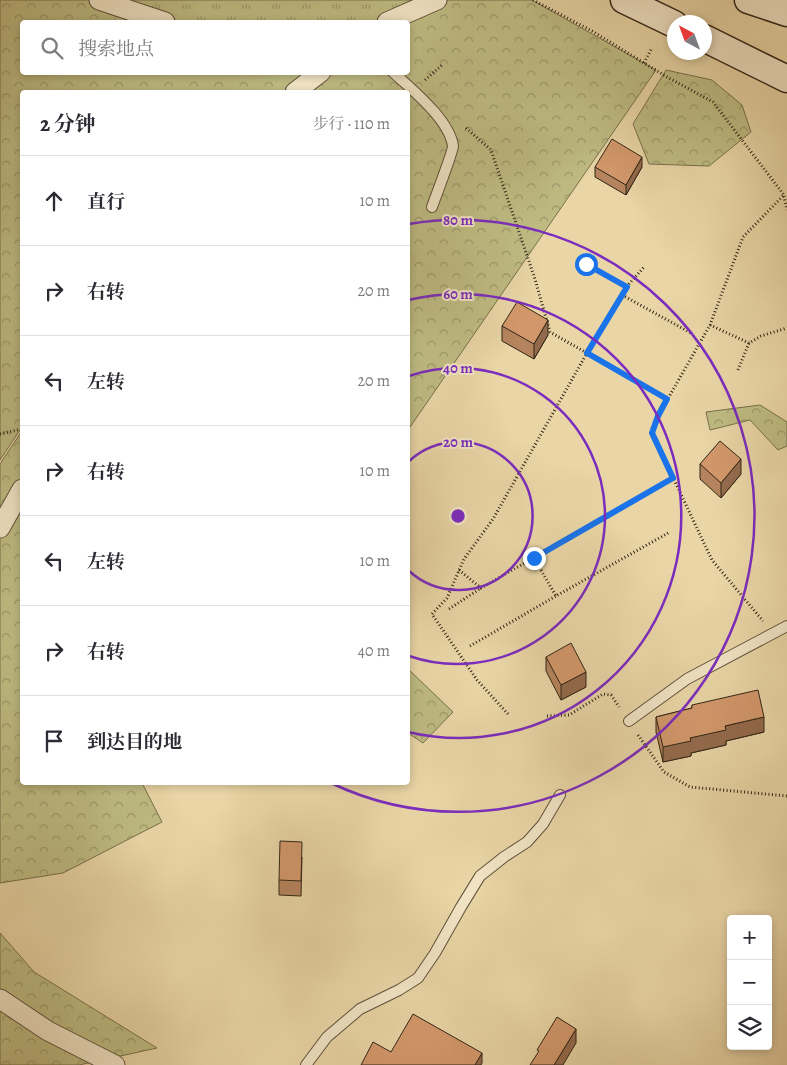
<!DOCTYPE html>
<html lang="zh">
<head>
<meta charset="utf-8">
<style>
  :root { --surface:#fff; --page:#f7f7f7; --text:#2b2b33; --muted:#7c7c81; --line:#e1e1e2 }
  body { margin:0; font-family:Alegreya,"Noto Serif SC",serif; background:var(--page); color:var(--text) }
  .controls { position:absolute; right:15px; bottom:15px; display:grid; overflow:hidden; border-radius:5px; box-shadow:0 2px 8px #0003 }
  .controls button { width:45px; height:45px; display:grid; place-items:center; padding:0; border:0; border-bottom:1px solid var(--line); background:var(--surface); color:var(--text); font:25px sans-serif }
  .compass { position:absolute; left:667px; top:15px; width:45px; height:45px; border-radius:50%; background:var(--surface); box-shadow:0 2px 8px #0003; rotate:319deg }
  .stop { position:absolute; width:15px; height:15px; margin:-11px; border:4px solid #1a73e8; border-radius:50%; background:#fff }
  .stop.end { background:#1a73e8; border-color:#fff; box-shadow:0 1px 5px #0008 }
  .list { margin:0; padding:0; list-style:none }
  h2 { display:flex; justify-content:space-between; align-items:center; height:65px; margin:0; padding:0 20px; font-size:21px }
  h2 small { font-size:16px; font-weight:400; color:var(--muted) }
  .list li { display:grid; grid-template-columns:32px 1fr auto; gap:15px; align-items:center; box-sizing:border-box; height:90px; padding:0 20px; border-top:1px solid var(--line) }
  .list b { display:block; font-size:19px; white-space:nowrap }
  .list em { font-size:16px; font-style:normal; color:var(--muted) }
  .icon { flex:none; width:28px; height:28px; fill:none; stroke:currentColor; stroke-width:2; stroke-linecap:round; stroke-linejoin:round }
  .map { position:relative; flex:none; width:787px; height:1065px; overflow:hidden }
  .search { position:absolute; background:var(--surface); box-shadow:0 2px 8px #0003; left:20px; top:20px; width:390px; height:55px; display:flex; align-items:center; gap:12px; box-sizing:border-box; padding:0 18px; border-radius:5px; color:var(--muted); font-size:19px }
  .panel { position:absolute; background:var(--surface); box-shadow:0 2px 8px #0003; left:20px; top:90px; width:390px; height:695px; border-radius:5px }
  .map>svg:first-child { display:block }
  .grass { fill:url(#grass-tufts); stroke:#78704c }
  .forest { fill:url(#forest-crowns); stroke:#78704c }
  .lines { fill:none; stroke-linecap:round; stroke-linejoin:round }
  .lane-casing { stroke:#5f523a; stroke-width:12 }
  .street-casing { stroke:#5f523a; stroke-width:21 }
  .secondary-casing { stroke:#312616; stroke-width:29 }
  .path { stroke:#312616; stroke-width:3; stroke-dasharray:1 2.5; stroke-linecap:butt }
  .lane { stroke:#f1e4c5; stroke-width:10 }
  .street { stroke:#f1e4c5; stroke-width:19 }
  .secondary { stroke:#f1e4c5; stroke-width:26 }
  .wall { fill:#b5835d; stroke:#312616 }
  .shaded-wall { fill:#936a4c; stroke:#312616 }
  .building { fill:#d2986c; stroke:#312616 }
  .route { stroke:#1a73e8; stroke-width:6 }
  .ring { fill:none; stroke:#7b2cbf; stroke-width:2.5 }
  .centre { fill:#7b2cbf; stroke:#f1e4c5; stroke-width:2.5 }
  .ring-label { font-size:15px; text-anchor:middle; font-weight:bold; fill:#7b2cbf; stroke:#f1e4c5; stroke-width:4; stroke-linejoin:round; paint-order:stroke }
</style>
</head>
<body>
<div class="map">
<svg width="787" height="1065" viewBox="0 0 787 1065">
  <defs>
    <pattern id="grass-tufts" width="24" height="20" patternUnits="userSpaceOnUse" patternTransform="scale(1.25)"><rect width="24" height="20" fill="#bebb82"/><path d="M3 7l-1-3M5 7V3M7 7l1-3M15 17l-1-3M17 17v-4M19 17l1-3" fill="none" stroke="#9b9869"/></pattern>
    <pattern id="forest-crowns" width="20" height="18" patternUnits="userSpaceOnUse" patternTransform="scale(1.25)"><rect width="20" height="18" fill="#bebb82"/><path d="M2 6a3 3 0 1 1 6 0M12 15a3 3 0 1 1 6 0" fill="none" stroke="#9b9869"/></pattern>
  </defs>
  <rect width="100%" height="100%" fill="#e9d5a6"/>
  <filter id="stains"><feTurbulence type="fractalNoise" baseFrequency=".004" numOctaves="4"/><feColorMatrix values="0 0 0 0 .2 0 0 0 0 .09 0 0 0 0 .02 0 0 0 .5 -.17"/></filter>
  <radialGradient id="worn" r=".72"><stop offset=".6" stop-color="#630" stop-opacity="0"/><stop offset="1" stop-color="#630" stop-opacity=".3"/></radialGradient>
  <polygon class="grass" points="126,0 437,0 389,22 171,22"/>
  <g class="forest">
    <polygon points="0,0 125,0 165,22 22,22 22,72 408,72 408,22 441,0 532,0 656,70 408,430 408,92 22,92 22,427 0,460"/>
    <polygon points="666,70 712,80 742,105 751,132 709,166 649,164 633,124"/>
    <polygon points="760,405 787,422 787,446 778,450 750,420 710,430 706,412"/>
    <polygon points="22,431 22,782 142,783 162,822 63,873 0,883 0,464"/>
    <polygon points="408,669 453,712 423,743 408,733"/>
    <polygon points="0,933 34,972 157,1048 79,1065 0,1065"/>
  </g>
  <g class="lines">
    <defs>
      <g id="lane">
        <path d="M393 72C412 90 449 119 453 146 453 152 435 198 432 207"/>
        <polyline points="629,721 687,679 787,626"/>
        <polyline points="306,1065 327,1037 360,1009 399,990 418,978 435,953 461,907 480,876 504,857 527,842 543,824 560,795"/>
      </g>
      <g id="street">
        <polyline points="99,0 165,22"/>
        <polyline points="387,22 437,0"/>
        <polyline points="295,92 321,72"/>
        <polyline points="0,528 22,489"/>
        <polyline points="0,999 48,1031 115,1065"/>
      </g>
      <g id="secondary">
        <polyline points="624,0 674,24"/>
        <polyline points="748,0 787,13"/>
        <polyline points="704,38 787,79"/>
      </g>
    </defs>
    <use href="#lane" class="lane-casing"/>
    <use href="#street" class="street-casing"/>
    <use href="#secondary" class="secondary-casing"/>
    <g class="path">
      <polyline points="533,0 592,31 667,77 713,102 784,195 743,237 710,325 658,416 652,433 712,560 763,621"/>
      <polyline points="644,63 652,48"/>
      <polyline points="425,80 442,65"/>
      <polyline points="466,128 491,150 535,279 550,332 667,399"/>
      <polyline points="784,196 787,210"/>
      <polyline points="586,265 627,287"/>
      <polyline points="622,295 691,333"/>
      <polyline points="710,325 749,343 761,336 787,328"/>
      <polyline points="738,370 749,343"/>
      <polyline points="0,434 22,429"/>
      <polyline points="534,558 556,596 670,532"/>
      <polyline points="459,570 481,588 673,478"/>
      <polyline points="449,609 481,588"/>
      <polyline points="470,646 556,596"/>
      <polyline points="508,714 477,680 432,614 447,598 464,559 493,519 587,353 629,284 645,266"/>
      <polyline points="547,716 569,715 603,694 611,695 619,707"/>
      <polyline points="638,735 664,772 690,787 787,796"/>
    </g>
    <use href="#lane" class="lane"/>
    <use href="#street" class="street"/>
    <use href="#secondary" class="secondary"/>
  </g>
  <g class="wall">
    <polygon points="595,167 642,167 626,195 595,177"/>
    <polygon points="502,326 548,335 534,359 502,341"/>
    <polygon points="700,464 741,474 721,498 700,479"/>
    <polygon points="546,657 586,687 561,700 546,671"/>
    <polygon points="692,705 764,732 726,741 726,745 691,753 691,756 663,762 656,732 656,717 692,708"/>
    <polygon points="302,857 301,896 279,895 279,880"/>
  </g>
  <g class="shaded-wall">
    <polygon points="642,157 642,167 626,195 626,185"/>
    <polygon points="548,320 548,335 534,359 534,344"/>
    <polygon points="741,459 741,474 721,498 721,483"/>
    <polygon points="586,672 586,687 561,700 561,685"/>
    <polygon points="764,717 764,732 726,741 726,745 691,753 691,756 663,762 663,747 725,726"/>
    <polygon points="576,1029 576,1043 563,1065 554,1065"/>
    <polygon points="482,1053 482,1063 481,1065 475,1065"/>
  </g>
  <g class="building">
    <polygon points="612,139 642,157 626,185 595,167"/>
    <polygon points="517,302 548,320 534,344 502,326"/>
    <polygon points="720,441 741,459 721,483 700,464"/>
    <polygon points="571,643 586,672 561,685 546,657"/>
    <polygon points="758,690 764,717 725,726 726,730 690,738 691,741 663,747 656,717 692,708 692,705"/>
    <polygon points="280,841 302,842 301,881 279,880"/>
    <polygon points="413,1014 482,1053 475,1065 361,1065 373,1042 391,1052"/>
    <polygon points="557,1017 576,1029 554,1065 530,1065 539,1051 537,1050"/>
  </g>
  <g class="lines">
    <polyline class="route" points="534,558 673,478 652,433 658,416 667,399 587,353 627,287 586,264"/>
  </g>
  <g class="ring">
    <path d="M408 462A74 74 0 1 1 408 570"/>
    <path d="M409 376A148 148 0 1 1 409 656"/>
    <path d="M408 300A222 222 0 1 1 408 732"/>
    <path d="M409 224A296 296 0 1 1 331 783"/>
  </g>
  <circle cx="458" cy="516" r="8" class="centre"/>
  <g class="ring-label">
    <text x="458" y="225">80 m</text>
    <text x="458" y="299">60 m</text>
    <text x="458" y="373">40 m</text>
    <text x="458" y="447">20 m</text>
  </g>
  <rect width="100%" height="100%" filter="url(#stains)"/>
  <rect width="100%" height="100%" fill="url(#worn)"/>
</svg>
<div class="controls">
<button>+</button>
<button>−</button>
<button><svg class="icon" aria-label="layers" viewBox="0 0 24 24"><path d="M12 4l9 5-9 5-9-5zM3 14l9 5 9-5"/></svg></button>
</div>
<svg class="compass" viewBox="-18 -18 36 36"><path d="M0-13l5 13h-10z" fill="#e53935"/><path d="M0 13l5-13h-10z" fill="#7c7c81"/></svg>
<div class="stop" style="left:586px;top:264px"></div>
<div class="stop end" style="left:534px;top:558px"></div>
<div class="search"><svg class="icon" aria-label="search" viewBox="0 0 24 24"><circle cx="10" cy="10" r="6"/><path d="M15 15l6 6"/></svg>搜索地点</div>
<section class="panel">
<h2>2 分钟<small>步行 · 110 m</small></h2>
<ul class="list">
<li><svg class="icon" aria-label="ahead" viewBox="0 0 24 24"><path d="M12 20V5M6 11l6-6 6 6"/></svg><div><b>直行</b></div><em>10 m</em></li>
<li><svg class="icon" aria-label="right" viewBox="0 0 24 24"><path d="M7 20v-9h11M14 6l5 5-5 5"/></svg><div><b>右转</b></div><em>20 m</em></li>
<li><svg class="icon" aria-label="left" viewBox="0 0 24 24"><path d="M17 20v-9H6M10 6l-5 5 5 5"/></svg><div><b>左转</b></div><em>20 m</em></li>
<li><svg class="icon" aria-label="right" viewBox="0 0 24 24"><path d="M7 20v-9h11M14 6l5 5-5 5"/></svg><div><b>右转</b></div><em>10 m</em></li>
<li><svg class="icon" aria-label="left" viewBox="0 0 24 24"><path d="M17 20v-9H6M10 6l-5 5 5 5"/></svg><div><b>左转</b></div><em>10 m</em></li>
<li><svg class="icon" aria-label="right" viewBox="0 0 24 24"><path d="M7 20v-9h11M14 6l5 5-5 5"/></svg><div><b>右转</b></div><em>40 m</em></li>
<li><svg class="icon" aria-label="arrive" viewBox="0 0 24 24"><path d="M6 21V4h12l-3 4 3 4H6"/></svg><div><b>到达目的地</b></div></li>
</ul>
</section>
</div>
</body>
</html>
